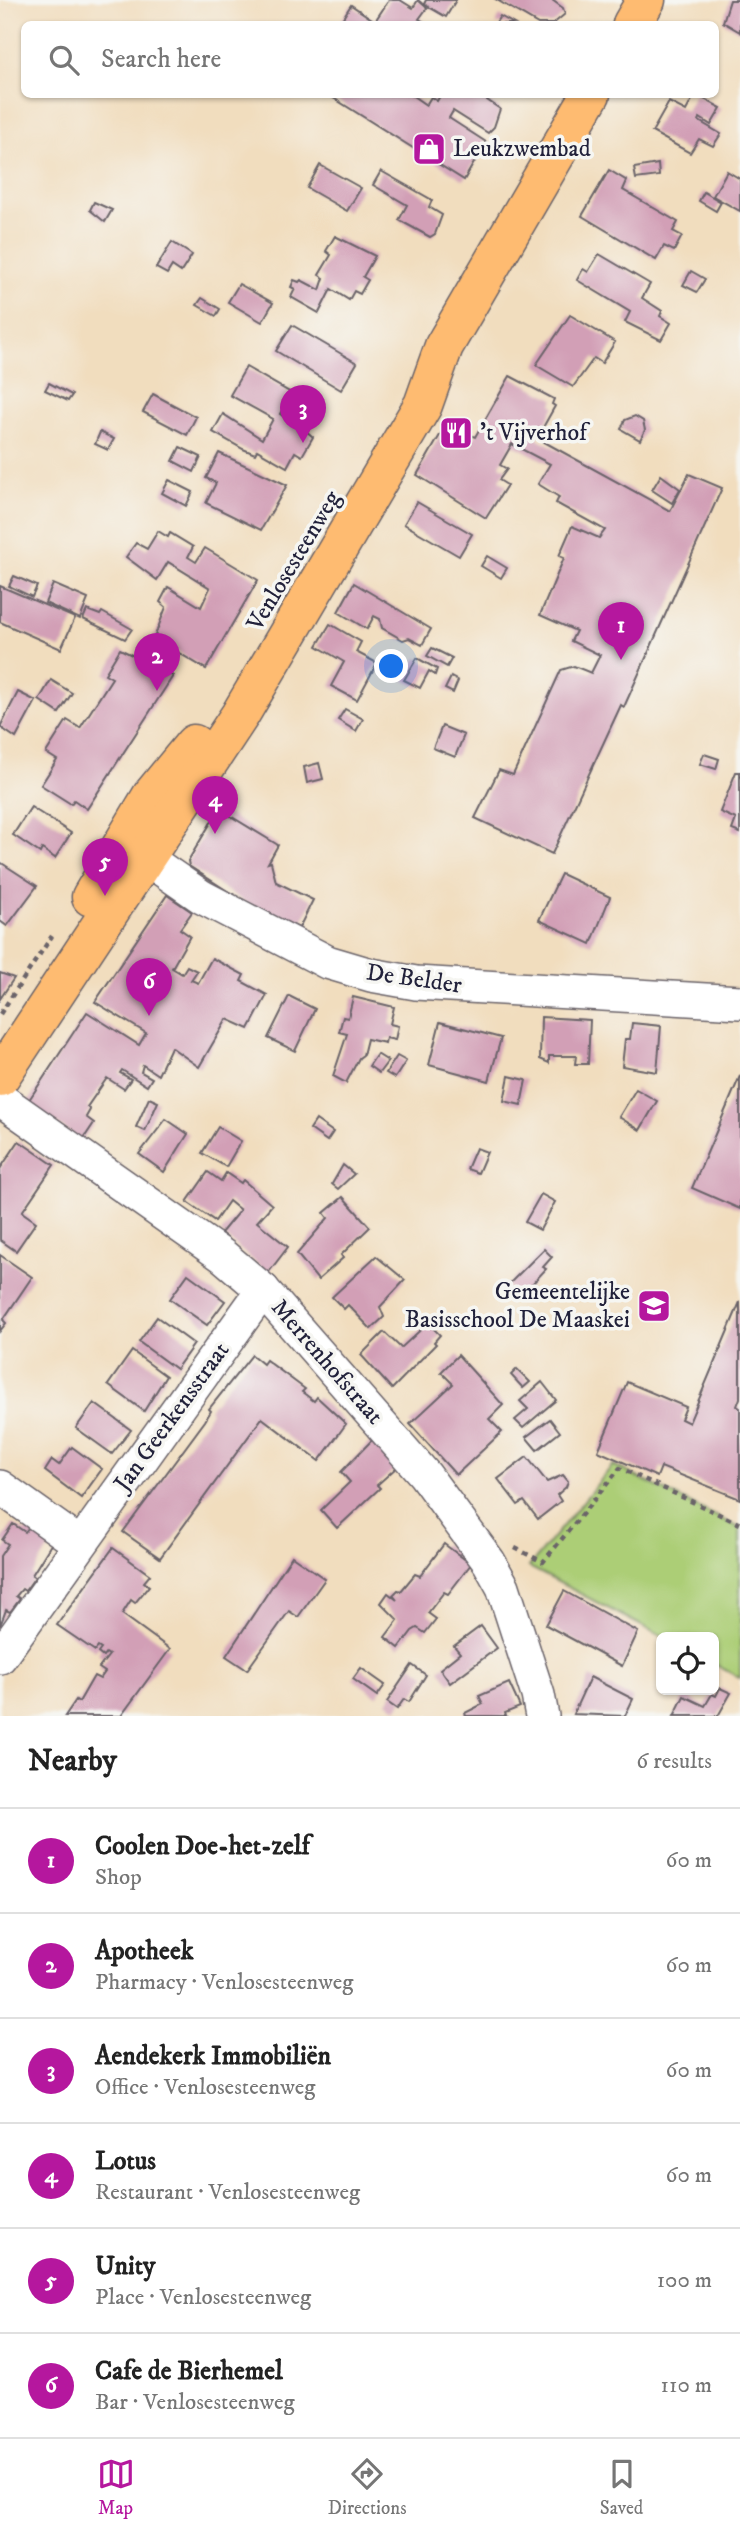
<!DOCTYPE html>
<html lang="en">
<head>
<meta charset="utf-8">
<style>
  :root { --surface:#fff; --page:#f6f6f6; --text:#222; --muted:#767676; --line:#e0e0e0; --accent:#b5179e }
  body { margin:0; font-family:"IM FELL DW Pica",serif; background:var(--page); color:var(--text) }
  .controls { position:absolute; right:21px; bottom:21px; display:grid; overflow:hidden; border-radius:10px; box-shadow:0 2px 5px #0004 }
  .controls button { width:63px; height:63px; display:grid; place-items:center; padding:0; border:0; border-bottom:2px solid var(--line); background:var(--surface); color:var(--text); font:35px sans-serif }
  .you { position:absolute; left:392px; top:667px; width:24px; height:24px; margin:-18px; border:5px solid #fff; border-radius:50%; background:#1a73e8; box-shadow:0 0 0 10px #1a73e833 }
  .badge { display:grid; place-items:center; width:46px; height:46px; border-radius:50%; background:var(--accent); color:#fff; font-size:23px; font-weight:700 }
  .pin { position:absolute; translate:-50% -58px; filter:drop-shadow(0 2px 4px #0008) }
  .pin::after { content:''; position:absolute; top:37px; width:24px; height:21px; background:inherit; clip-path:polygon(0 0,100% 0,50% 100%) }
  .list { margin:0; padding:0; list-style:none }
  h2 { display:flex; justify-content:space-between; align-items:center; height:91px; margin:0; padding:0 28px; font-size:30px }
  h2 small { font-size:23px; font-weight:400; color:var(--muted) }
  .list li { display:grid; grid-template-columns:46px 1fr auto; gap:21px; align-items:center; box-sizing:border-box; height:105px; padding:0 28px; border-top:2px solid var(--line) }
  .list b { display:block; font-size:26px; white-space:nowrap }
  .list p { margin:0; font-size:23px; white-space:nowrap; color:var(--muted) }
  .list em { font-size:23px; font-style:normal; color:var(--muted) }
  .icon { flex:none; width:38px; height:38px; fill:none; stroke:currentColor; stroke-width:2; stroke-linecap:round; stroke-linejoin:round }
  .map { position:relative; flex:none; width:740px; height:1716px; overflow:hidden }
  .search { position:absolute; background:var(--surface); box-shadow:0 2px 5px #0004; left:21px; right:21px; top:21px; height:77px; display:flex; align-items:center; gap:18px; box-sizing:border-box; padding:0 24px; border-radius:10px; color:var(--muted); font-size:26px }
  .sheet { height:721px; background:var(--surface) }
  nav { display:flex; justify-content:space-around; align-items:center; box-sizing:border-box; height:98px; border-top:2px solid var(--line); background:var(--surface); font-size:19px; color:var(--muted) }
  nav a { display:grid; justify-items:center; gap:4px }
  nav .on { color:var(--accent) }
  .map>svg:first-child { display:block }
  .green { fill:#acce76; stroke:#677858; stroke-width:2 }
  .building { fill:#d29fb6 }
  .lines { fill:none; stroke-linecap:round; stroke-linejoin:round }
  .minor-casing { stroke:#6a6369; stroke-width:36 }
  .major-casing { stroke:#6a6369; stroke-width:41 }
  .path { stroke:#6a6369; stroke-width:4.5; stroke-dasharray:5 5; stroke-linecap:butt }
  .minor { stroke:#fff; stroke-width:33 }
  .major { stroke:#febb71; stroke-width:38 }
  .labels { text-anchor:middle; dominant-baseline:central; stroke-width:7; stroke-linejoin:round; paint-order:stroke }
  .poi-label { font-size:24px; fill:#22223b; stroke:#f6f6f2; text-anchor:start }
  .street-label { font-size:24px; fill:#22223b; stroke:#f6f6f2 }
</style>
</head>
<body>
<div class="map">
<svg width="740" height="1716" viewBox="0 0 740 1716">
  <rect width="100%" height="100%" fill="#f6f6f2"/>
  <filter id="ink" filterUnits="userSpaceOnUse"><feTurbulence type="fractalNoise" baseFrequency=".0143" numOctaves="2"/><feDisplacementMap in="SourceGraphic" scale="14" xChannelSelector="R" yChannelSelector="G"/><feConvolveMatrix kernelMatrix="1 2 1 2 8 2 1 2 1" color-interpolation-filters="sRGB"/></filter>
  <filter id="wash" filterUnits="userSpaceOnUse"><feTurbulence type="fractalNoise" baseFrequency=".00686" numOctaves="4" result="noise"/><feDisplacementMap in="SourceGraphic" scale="28" xChannelSelector="R" yChannelSelector="G"/><feGaussianBlur stdDeviation="1.57" result="paint"/><feColorMatrix in="noise" values="0 0 0 0 0 0 0 0 0 0 0 0 0 0 0 0 0 1.4 0 .05"/><feComposite in="paint" operator="in"/></filter>
  <g filter="url(#wash)">
    <rect width="100%" height="100%" fill="#f1ddbe"/>
    <polygon class="green" points="613,1465 740,1528 740,1678 714,1664 714,1637 663,1637 529,1567"/>
    <g id="blocks">
      <g class="building">
        <polygon points="389,0 400,0 413,8 418,0 427,8 419,19 428,24 339,24 351,5 375,21"/>
        <polygon points="426,0 456,0 446,17 424,4"/>
        <polygon points="497,0 552,0 563,8 565,14 553,24 538,24"/>
        <polygon points="730,0 740,0 740,32 723,22"/>
        <polygon points="500,16 514,24 495,24"/>
        <polygon points="327,94 410,94 426,105 431,97 437,101 441,94 478,94 500,109 494,127 488,133 453,111 449,118 486,142 464,180"/>
        <polygon points="695,94 721,108 711,125 700,118 699,121 721,134 713,146 699,139 690,153 652,132 669,102 686,111"/>
        <polygon points="658,164 659,176 636,179 634,168"/>
        <polygon points="320,165 361,188 347,211 307,188"/>
        <polygon points="609,170 627,181 623,190 678,222 673,231 682,236 674,251 664,246 656,260 582,216"/>
        <polygon points="381,171 432,200 429,207 442,215 435,234 430,237 399,220 407,205 373,185"/>
        <polygon points="727,171 740,179 740,211 713,196"/>
        <polygon points="704,192 721,202 716,211 699,201"/>
        <polygon points="94,202 112,210 105,222 90,210"/>
        <polygon points="335,236 375,256 363,277 368,280 360,294 354,291 349,300 331,289 319,313 291,297 295,289 291,287 294,280 299,282 301,280 320,290 324,278 319,275 331,255 326,251"/>
        <polygon points="172,242 192,255 181,272 172,266 167,274 156,268"/>
        <polygon points="599,254 650,284 642,298 662,311 660,316 671,323 661,340 625,322 630,312 577,280 583,269 588,272"/>
        <polygon points="691,271 705,279 697,292 683,285"/>
        <polygon points="239,284 273,303 262,322 228,302"/>
        <polygon points="202,298 220,309 216,316 197,305"/>
        <polygon points="570,315 615,342 602,363 594,358 573,387 536,365"/>
        <polygon points="292,325 357,363 341,390 276,351"/>
        <polygon points="246,367 291,393 280,414 283,416 292,400 314,412 304,429 313,437 302,456 295,452 287,467 257,450 255,454 243,449 213,432 223,414 262,439 273,419 230,395"/>
        <polygon points="510,376 554,399 552,404 555,406 537,438 670,511 689,474 722,488 624,707 621,705 552,854 475,818 499,770 513,775 561,670 574,666 591,673 600,655 571,641 576,631 540,615 564,558 559,556 572,526 599,538 605,530 556,503 559,497 538,484 550,464 512,444 500,465 507,469 499,480 507,485 486,518 417,475 447,423 475,437"/>
        <polygon points="49,383 72,395 68,401 45,390"/>
        <polygon points="153,394 196,417 187,435 143,412"/>
        <polygon points="635,416 643,421 645,430 640,440 621,429 625,420"/>
        <polygon points="100,432 114,439 108,450 95,444"/>
        <polygon points="180,447 201,457 194,472 173,461"/>
        <polygon points="219,453 287,485 261,530 206,503 216,483 206,478"/>
        <polygon points="661,475 680,489 672,503 652,490"/>
        <polygon points="169,480 193,492 186,506 162,493"/>
        <polygon points="417,502 472,534 459,556 404,524"/>
        <polygon points="158,531 168,537 170,533 193,547 188,557 196,562 205,548 258,580 206,669 154,638 166,607 160,602 168,587 201,607 210,588 168,562 157,580 126,557 136,543 147,549"/>
        <polygon points="487,556 507,568 501,578 481,566"/>
        <polygon points="14,576 37,586 32,597 9,586"/>
        <polygon points="354,583 431,629 422,645 409,638 403,640 382,628 380,619 374,616 367,629 338,612"/>
        <polygon points="53,584 88,599 80,619 45,603"/>
        <polygon points="0,586 75,618 61,649 0,622"/>
        <polygon points="87,610 100,615 102,612 132,629 125,639 83,619"/>
        <polygon points="330,624 361,642 356,652 377,663 357,700 331,686 344,662 317,646"/>
        <polygon points="432,648 452,658 447,667 427,656"/>
        <polygon points="120,649 173,676 87,809 74,800 71,804 41,785 57,760 46,753 67,720 80,728 112,678 105,674"/>
        <polygon points="417,658 437,669 435,675 429,671 420,688 404,680"/>
        <polygon points="451,677 458,681 453,693 445,689"/>
        <polygon points="51,680 72,693 59,713 39,700"/>
        <polygon points="18,692 36,701 16,738 0,727"/>
        <polygon points="345,709 363,719 356,731 338,720"/>
        <polygon points="442,726 464,735 455,757 433,748"/>
        <polygon points="704,754 719,759 716,769 700,764"/>
        <polygon points="319,763 323,779 307,783 304,767"/>
        <polygon points="736,772 740,772 740,833 732,830 736,819 720,812"/>
        <polygon points="31,807 71,833 55,858 42,849 40,853 13,835"/>
        <polygon points="219,809 278,845 268,863 271,862 276,882 313,900 299,928 246,903 189,866 188,861"/>
        <polygon points="0,862 37,886 7,926 0,921"/>
        <polygon points="561,874 610,897 591,944 539,920"/>
        <polygon points="167,895 192,912 180,929 190,936 172,968 182,974 187,966 197,971 191,980 198,983 212,958 244,975 241,981 267,995 249,1029 227,1019 199,1067 171,1047 158,1075 143,1065 141,1072 152,1078 147,1086 122,1070 120,1073 131,1079 124,1089 107,1078 87,1107 90,1110 86,1117 94,1123 82,1141 27,1103 87,1012 139,1045 146,1033 95,1002"/>
        <polygon points="0,973 14,978 0,999"/>
        <polygon points="289,996 315,1009 295,1051 268,1038"/>
        <polygon points="353,997 394,1007 390,1024 398,1026 395,1040 386,1038 385,1043 367,1039 363,1055 359,1058 346,1083 333,1076 347,1034 339,1032 343,1017 348,1018"/>
        <polygon points="541,1017 590,1020 588,1064 575,1064 576,1056 549,1056 549,1063 540,1059"/>
        <polygon points="440,1022 501,1038 489,1081 429,1065"/>
        <polygon points="632,1023 661,1026 657,1072 622,1066 625,1039 630,1039"/>
        <polygon points="377,1054 388,1061 379,1073 369,1066"/>
        <polygon points="397,1056 406,1061 395,1078 386,1073"/>
        <polygon points="509,1076 526,1080 521,1105 504,1101"/>
        <polygon points="740,1076 740,1209 692,1188"/>
        <polygon points="636,1089 657,1101 640,1130 619,1117"/>
        <polygon points="149,1098 158,1102 145,1131 136,1127"/>
        <polygon points="166,1119 188,1134 164,1172 139,1154"/>
        <polygon points="316,1120 333,1132 327,1141 310,1129"/>
        <polygon points="218,1127 241,1141 226,1167 202,1153"/>
        <polygon points="19,1141 54,1165 22,1212 36,1222 16,1251 0,1240 0,1169"/>
        <polygon points="476,1148 487,1152 478,1173 467,1169"/>
        <polygon points="343,1165 354,1174 338,1189 332,1184"/>
        <polygon points="208,1172 221,1181 226,1173 241,1183 243,1180 272,1205 257,1222 288,1247 268,1273 221,1233 240,1210 229,1201 215,1221 187,1202"/>
        <polygon points="541,1194 555,1202 540,1230 525,1222"/>
        <polygon points="343,1197 370,1227 341,1255 343,1258 318,1280 297,1254 328,1218 324,1213"/>
        <polygon points="544,1249 552,1257 543,1267 546,1269 520,1297 507,1286"/>
        <polygon points="0,1255 32,1277 3,1320 6,1323 0,1331"/>
        <polygon points="376,1256 405,1280 380,1307 384,1317 371,1329 348,1305 344,1309 332,1297"/>
        <polygon points="188,1274 225,1301 207,1325 170,1299"/>
        <polygon points="740,1302 740,1398 737,1406 740,1408 740,1499 661,1467 657,1477 598,1451 627,1382 686,1407 681,1419 689,1423"/>
        <polygon points="157,1317 194,1344 176,1369 139,1342"/>
        <polygon points="428,1323 440,1335 434,1342 436,1344 392,1389 361,1355 384,1332 401,1348"/>
        <polygon points="132,1351 166,1376 144,1411 108,1385"/>
        <polygon points="252,1355 263,1364 266,1360 305,1389 302,1392 314,1401 317,1397 346,1424 319,1461 262,1418 160,1558 123,1532 205,1421 211,1411 209,1409"/>
        <polygon points="458,1355 503,1405 489,1419 502,1432 456,1475 410,1424 453,1384 441,1372"/>
        <polygon points="517,1369 530,1382 523,1388 511,1375"/>
        <polygon points="542,1382 556,1400 523,1428 515,1420 528,1409 520,1401"/>
        <polygon points="94,1403 131,1430 112,1454 76,1428"/>
        <polygon points="550,1419 560,1432 537,1450 526,1437"/>
        <polygon points="372,1440 397,1467 377,1485 380,1488 337,1528 321,1510 350,1482 341,1472"/>
        <polygon points="72,1447 102,1469 81,1498 45,1471 52,1460 59,1465"/>
        <polygon points="527,1457 547,1482 563,1475 568,1481 566,1487 557,1495 561,1501 538,1519 524,1501 518,1505 498,1479"/>
        <polygon points="33,1522 55,1538 32,1575 35,1577 25,1591 22,1589 16,1596 20,1599 10,1612 6,1610 0,1626 0,1556 8,1544 2,1540 13,1524 25,1532"/>
        <polygon points="444,1544 471,1564 448,1594 444,1592 428,1613 436,1619 425,1633 417,1628 412,1631 399,1648 385,1637 398,1620 381,1603 388,1593 397,1600 393,1595 398,1590 401,1591 415,1574 420,1576"/>
        <polygon points="113,1548 150,1575 144,1582 149,1586 135,1603 131,1600 122,1614 170,1649 121,1716 65,1716 76,1700 79,1702 94,1676 100,1679 105,1672 99,1668 109,1655 106,1653 103,1657 98,1653 101,1649 98,1647 95,1651 57,1625"/>
        <polygon points="292,1556 325,1579 298,1617 289,1611 247,1670 226,1656"/>
        <polygon points="564,1591 638,1632 622,1666 546,1625"/>
        <polygon points="481,1626 497,1648 450,1683 440,1669 460,1653 454,1646"/>
        <polygon points="412,1665 426,1675 409,1702 404,1699 397,1709 387,1702"/>
        <polygon points="361,1668 385,1685 377,1696 353,1679"/>
        <polygon points="590,1677 633,1699 625,1716 573,1714"/>
        <polygon points="509,1683 520,1707 505,1713 506,1716 466,1716 465,1713 483,1704 479,1696"/>
        <polygon points="720,1688 731,1693 718,1716 674,1716 684,1696 705,1706 712,1694 716,1696"/>
      </g>
    </g>
  </g>
  <g filter="url(#ink)">
    <use href="#blocks" fill-opacity="0" stroke="#6a6369" stroke-width="2"/>
    <g class="lines">
      <defs>
        <g id="minor">
          <polyline points="124,843 202,897 327,962 371,975 416,983 740,1002"/>
          <polyline points="0,1099 223,1256 263,1290 425,1475 489,1562 503,1587 538,1695 542,1716"/>
          <polyline points="0,1487 80,1544"/>
          <polyline points="0,1657 263,1290"/>
        </g>
        <g id="major">
          <polyline points="632,24 646,0"/>
          <polyline points="91,897 152,795 194,744"/>
          <polyline points="0,1077 240,715 423,405 444,346 591,94"/>
        </g>
      </defs>
      <use href="#minor" class="minor-casing"/>
      <use href="#major" class="major-casing"/>
      <g class="path">
        <polyline points="0,1014 52,936"/>
        <polyline points="515,1548 543,1562 620,1468 740,1524"/>
      </g>
      <use href="#minor" class="minor"/>
      <use href="#major" class="major"/>
    </g>
  </g>
  <defs>
    <symbol id="shop-square" viewBox="-11 -11 22 22"><rect x="-9" y="-9" width="18" height="18" rx="4" fill="#b5179e" stroke="#f6f6f2"/><path d="M-5-2.5h2.3a2.7 3.5 0 0 1 5.4 0H5L5.5 6h-11ZM-1.5-2.5h3a1.5 2.3 0 0 0-3 0Z" fill="#fff"/></symbol>
    <symbol id="restaurant-square" viewBox="-11 -11 22 22"><rect x="-9" y="-9" width="18" height="18" rx="4" fill="#b5179e" stroke="#f6f6f2"/><path d="M-5-6h1v4h1v-4h1v4h1v-4h1v5L-1.5 .5V6h-2V.5L-5-1ZM5-6V6H3V1.5H1.5Q1.5-4 5-6Z" fill="#fff"/></symbol>
    <symbol id="school-square" viewBox="-11 -11 22 22"><rect x="-9" y="-9" width="18" height="18" rx="4" fill="#b5179e" stroke="#f6f6f2"/><path d="M0-5L7-2L0 1L-7-2ZM-4 1L0 2.5L4 1V4Q0 6-4 4Z" fill="#fff"/></symbol>
  </defs>
  <g fill-rule="evenodd">
    <use href="#shop-square" x="410" y="130" width="38" height="38"/>
    <use href="#restaurant-square" x="437" y="414" width="38" height="38"/>
    <use href="#school-square" x="635" y="1287" width="38" height="38"/>
  </g>
  <g class="labels">
    <g class="poi-label">
      <text x="453" y="149">Leukzwembad</text>
      <text x="480" y="433">'t Vijverhof</text>
      <text x="630" y="1292" text-anchor="end">Gemeentelijke<tspan x="630" dy="28">Basisschool De Maaskei</tspan></text>
    </g>
    <g class="street-label">
      <text transform="translate(294 561) rotate(-59)">Venlosesteenweg</text>
      <text transform="translate(414 979) rotate(8)">De Belder</text>
      <text transform="translate(327 1362) rotate(49)">Merrenhofstraat</text>
      <text transform="translate(172 1417) rotate(-54)">Jan Geerkensstraat</text>
    </g>
  </g>
</svg>
<div class="controls">
<button><svg class="icon" aria-label="locate" viewBox="0 0 24 24"><circle cx="12" cy="12" r="6"/><path d="M12 2v4M12 18v4M2 12h4M18 12h4"/></svg></button>
</div>
<div class="you"></div>
<div class="pin badge" style="left:621px;top:660px">1</div>
<div class="pin badge" style="left:157px;top:691px">2</div>
<div class="pin badge" style="left:303px;top:443px">3</div>
<div class="pin badge" style="left:215px;top:834px">4</div>
<div class="pin badge" style="left:105px;top:896px">5</div>
<div class="pin badge" style="left:149px;top:1016px">6</div>
<div class="search"><svg class="icon" aria-label="search" viewBox="0 0 24 24"><circle cx="10" cy="10" r="6"/><path d="M15 15l6 6"/></svg>Search here</div>
</div>
<section class="sheet">
<h2>Nearby<small>6 results</small></h2>
<ul class="list">
<li><span class="badge">1</span><div><b>Coolen Doe-het-zelf</b><p>Shop</p></div><em>60 m</em></li>
<li><span class="badge">2</span><div><b>Apotheek</b><p>Pharmacy · Venlosesteenweg</p></div><em>60 m</em></li>
<li><span class="badge">3</span><div><b>Aendekerk Immobiliën</b><p>Office · Venlosesteenweg</p></div><em>60 m</em></li>
<li><span class="badge">4</span><div><b>Lotus</b><p>Restaurant · Venlosesteenweg</p></div><em>60 m</em></li>
<li><span class="badge">5</span><div><b>Unity</b><p>Place · Venlosesteenweg</p></div><em>100 m</em></li>
<li><span class="badge">6</span><div><b>Cafe de Bierhemel</b><p>Bar · Venlosesteenweg</p></div><em>110 m</em></li>
</ul>
</section>
<nav>
<a class="on"><svg class="icon" aria-label="map" viewBox="0 0 24 24"><path d="M3 6l6-2 6 2 6-2v14l-6 2-6-2-6 2zM9 4v14M15 6v14"/></svg>Map</a>
<a><svg class="icon" aria-label="directions" viewBox="0 0 24 24"><path d="M12 3l9 9-9 9-9-9zM9 14v-3h6M13 9l2 2-2 2"/></svg>Directions</a>
<a><svg class="icon" aria-label="saved" viewBox="0 0 24 24"><path d="M7 4h10v16l-5-4-5 4z"/></svg>Saved</a>
</nav>
</body>
</html>
